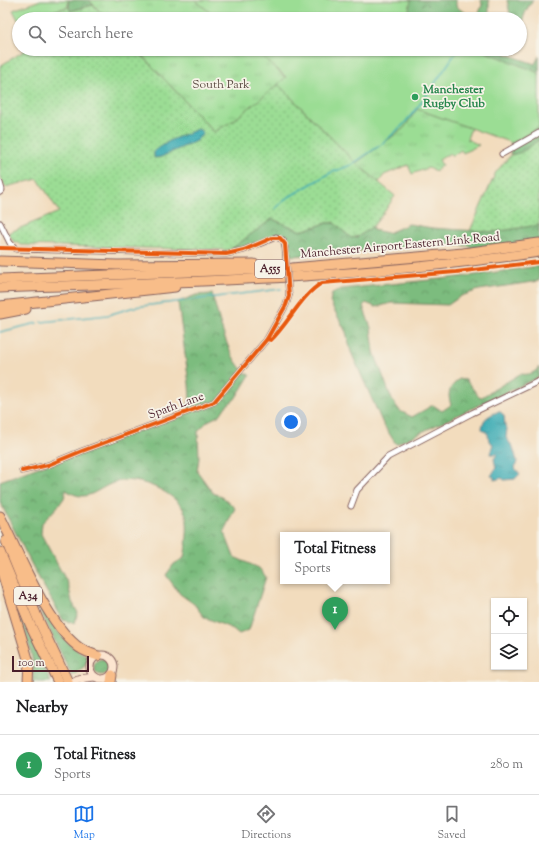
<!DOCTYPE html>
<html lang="en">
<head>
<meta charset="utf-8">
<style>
  :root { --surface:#fff; --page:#f6f6f6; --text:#202124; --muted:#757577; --line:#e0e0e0; --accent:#1a73e8 }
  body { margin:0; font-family:"Sorts Mill Goudy",serif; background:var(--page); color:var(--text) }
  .controls { position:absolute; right:12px; bottom:12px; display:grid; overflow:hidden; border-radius:0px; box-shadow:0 1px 3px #0004 }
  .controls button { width:36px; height:36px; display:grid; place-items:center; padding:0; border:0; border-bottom:1px solid var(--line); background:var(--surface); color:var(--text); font:20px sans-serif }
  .scale { position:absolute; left:12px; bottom:10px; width:77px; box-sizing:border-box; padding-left:4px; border:2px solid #4a1f2b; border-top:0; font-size:11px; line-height:14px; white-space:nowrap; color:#4a1f2b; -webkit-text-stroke:3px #f7f3e8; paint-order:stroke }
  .you { position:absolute; left:291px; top:422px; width:14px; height:14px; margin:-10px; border:3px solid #fff; border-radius:50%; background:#1a73e8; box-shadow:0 0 0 6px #1a73e833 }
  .badge { display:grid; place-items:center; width:26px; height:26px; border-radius:50%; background:var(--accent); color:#fff; font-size:13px; font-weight:700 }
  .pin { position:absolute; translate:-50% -33px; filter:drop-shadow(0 1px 2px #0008) }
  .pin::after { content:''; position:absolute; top:21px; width:14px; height:12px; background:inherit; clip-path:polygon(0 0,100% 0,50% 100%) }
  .popup { position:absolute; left:280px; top:532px; width:110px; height:52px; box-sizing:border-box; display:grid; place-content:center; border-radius:0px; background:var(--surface); filter:drop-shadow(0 1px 3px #0005); font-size:13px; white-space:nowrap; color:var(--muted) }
  .popup b { font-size:15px; color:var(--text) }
  .popup::after { content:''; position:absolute; left:50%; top:100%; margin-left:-8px; border:8px solid transparent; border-top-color:var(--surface) }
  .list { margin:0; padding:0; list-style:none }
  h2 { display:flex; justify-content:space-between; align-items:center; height:52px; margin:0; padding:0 16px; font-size:17px }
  h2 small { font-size:13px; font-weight:400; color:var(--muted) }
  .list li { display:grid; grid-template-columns:26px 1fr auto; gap:12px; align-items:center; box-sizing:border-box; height:60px; padding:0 16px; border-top:1px solid var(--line) }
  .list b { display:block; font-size:15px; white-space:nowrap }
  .list p { margin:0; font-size:13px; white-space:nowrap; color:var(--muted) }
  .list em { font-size:13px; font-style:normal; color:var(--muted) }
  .icon { flex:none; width:22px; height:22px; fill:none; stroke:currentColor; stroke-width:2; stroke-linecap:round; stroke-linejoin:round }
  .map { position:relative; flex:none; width:539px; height:682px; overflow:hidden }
  .search { position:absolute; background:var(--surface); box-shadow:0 1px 3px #0004; left:12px; right:12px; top:12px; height:44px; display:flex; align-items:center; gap:10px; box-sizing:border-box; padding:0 14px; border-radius:22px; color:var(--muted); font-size:15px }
  .sheet { height:112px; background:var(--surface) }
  nav { display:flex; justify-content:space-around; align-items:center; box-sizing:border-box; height:56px; border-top:1px solid var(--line); background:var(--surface); font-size:11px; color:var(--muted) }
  nav a { display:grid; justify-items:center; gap:2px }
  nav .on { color:var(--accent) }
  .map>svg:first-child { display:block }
  .grass { fill:url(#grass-dots); stroke:#727e60 }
  .forest { fill:url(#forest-crowns); stroke:#636e54 }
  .park { fill:url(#park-tufts); stroke:#727e60 }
  .garden { fill:#9bdd94; stroke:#727e60 }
  .water { fill:url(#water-ripples); stroke:#426570 }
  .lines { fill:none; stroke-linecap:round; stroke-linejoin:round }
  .stream { stroke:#3aabb4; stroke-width:1.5 }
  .street-casing { stroke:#85615e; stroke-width:7 }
  .secondary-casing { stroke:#85615e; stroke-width:9 }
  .highway-casing { stroke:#85615e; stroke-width:11 }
  .street { stroke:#fff; stroke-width:5 }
  .secondary { stroke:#fce5d0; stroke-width:7 }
  .highway { stroke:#f8bd89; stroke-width:9 }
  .street-bridge-casing { stroke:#85615e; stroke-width:7; stroke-linecap:butt }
  .street-bridge { stroke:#fff; stroke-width:5 }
  .cycleway-casing { stroke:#f7f3e8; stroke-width:6 }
  .cycleway { stroke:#e8590c; stroke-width:4 }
  .leisure-dot { fill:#2e9e5b; stroke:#f7f3e8; stroke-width:1.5 }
  .labels { text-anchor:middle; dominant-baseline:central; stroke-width:3.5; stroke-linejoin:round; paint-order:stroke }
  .shield { fill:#f7f3e8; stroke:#7e5f64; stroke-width:1 }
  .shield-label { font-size:11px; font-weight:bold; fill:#4a1f2b }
  .park-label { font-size:12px; fill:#5e4e45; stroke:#f7f3e8 }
  .leisure-label { font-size:12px; font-weight:bold; fill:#27864d; stroke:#f7f3e8; text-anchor:start }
  .street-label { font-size:12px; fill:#4a1f2b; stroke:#f7f3e8 }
</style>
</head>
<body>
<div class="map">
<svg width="539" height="682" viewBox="0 0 539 682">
  <defs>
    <pattern id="grass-dots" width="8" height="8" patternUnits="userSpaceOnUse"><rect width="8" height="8" fill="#9bdd94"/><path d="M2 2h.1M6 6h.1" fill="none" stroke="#87bd80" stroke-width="1.8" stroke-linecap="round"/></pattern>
    <pattern id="forest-crowns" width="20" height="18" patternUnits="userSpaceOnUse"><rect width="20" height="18" fill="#7cbc7e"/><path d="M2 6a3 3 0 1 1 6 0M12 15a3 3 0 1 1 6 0" fill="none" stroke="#689867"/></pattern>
    <pattern id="park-tufts" width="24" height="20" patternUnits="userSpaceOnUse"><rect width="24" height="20" fill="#9bdd94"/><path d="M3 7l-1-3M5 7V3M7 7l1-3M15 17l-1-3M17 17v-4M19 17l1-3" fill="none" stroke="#87bd80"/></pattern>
    <pattern id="water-ripples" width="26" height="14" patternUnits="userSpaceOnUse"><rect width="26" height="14" fill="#3aabb4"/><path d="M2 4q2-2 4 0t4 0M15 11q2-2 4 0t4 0" fill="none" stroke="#338b93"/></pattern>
  </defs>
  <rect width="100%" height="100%" fill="#f7f3e8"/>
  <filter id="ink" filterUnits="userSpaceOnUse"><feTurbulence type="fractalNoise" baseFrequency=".025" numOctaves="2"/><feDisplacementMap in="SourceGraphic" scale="8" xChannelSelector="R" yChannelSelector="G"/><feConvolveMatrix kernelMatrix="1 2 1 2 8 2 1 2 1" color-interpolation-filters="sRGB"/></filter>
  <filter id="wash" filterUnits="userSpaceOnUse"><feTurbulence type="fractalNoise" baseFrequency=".012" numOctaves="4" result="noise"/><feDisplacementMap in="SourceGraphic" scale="16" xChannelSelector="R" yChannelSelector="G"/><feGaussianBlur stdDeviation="0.9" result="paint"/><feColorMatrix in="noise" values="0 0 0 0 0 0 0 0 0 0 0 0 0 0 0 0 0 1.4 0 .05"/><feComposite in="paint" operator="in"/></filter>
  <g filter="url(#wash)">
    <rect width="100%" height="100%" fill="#f2dcbd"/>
    <g class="grass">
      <polygon points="93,5 107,19 21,19 69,7 70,11"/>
      <path d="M27 49H136L214 132 234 120 278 84 356 163 395 196C384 211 372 235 351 238L334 223H327L301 231 272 219 244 242 229 250 20 245 18 242H14L8 233 59 212 38 179 5 187 0 177V66Z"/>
      <polygon points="539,137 539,229 469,233 496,172 510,156"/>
    </g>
    <g class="forest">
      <polygon points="68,0 89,0 93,5 70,11"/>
      <path d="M408 0H456V6C463 12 470 17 479 13L482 5 481 0H489V19H406Z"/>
      <path d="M507 0H533C525 11 520 21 524 33L520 39V19H511Z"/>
      <polygon points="447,49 492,49 535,64 539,56 539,76"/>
      <path d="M539 123V140C531 145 520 156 510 154L511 144 519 135Z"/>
      <polygon points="272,219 301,231 327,223 334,223 351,238 358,237 372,227 373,230 388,233 409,224 432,228 493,232 539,225 539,240 471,249 471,246 439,245 293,256 289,253 287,238 280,233 241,249 231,249"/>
      <path d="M539 266V281L479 290 461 296 448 305 392 303 376 307 366 303 363 306 371 328 374 352 392 400 400 411 412 417 433 405 442 411 451 405C447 393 449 388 459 379L466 380 480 398 520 374C528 375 534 374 539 367V377L396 444 383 424 351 352 346 332 330 302 332 293 342 289 469 276Z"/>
      <path d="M212 294C218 314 229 367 250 375L235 399 226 406 220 415 208 421 198 431 199 458 197 471 213 493 224 498 235 508 224 531 234 557 259 568 266 577 249 630 239 634 233 629 204 617 194 604 180 594 166 575 174 564 184 558C186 548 189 526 186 515 179 493 137 475 116 482 96 488 88 505 66 490L64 498 59 505 42 523 41 534 68 584 72 602 78 613 74 623 63 620 35 571 0 502V481L182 415 190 400 189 384 178 302 196 295Z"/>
      <path d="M37 604 41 605C55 629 64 644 89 657L85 666 72 676Z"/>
      <path d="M22 618 51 682H32C36 661 28 641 21 622Z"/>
      <circle cx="102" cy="667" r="8"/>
    </g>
    <g class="park">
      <polygon points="89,0 195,0 218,19 107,19"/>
      <polygon points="136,49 254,49 286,78 234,120 214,132"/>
      <polygon points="417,109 471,128 467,139 479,145 463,153 461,150 452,156 450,153 439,160 442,165 436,171 428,168 412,174 408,165 384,175 379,182 356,163 404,128"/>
    </g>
    <g class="garden">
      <polygon points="41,0 68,0 68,7 18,20 13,10"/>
      <polygon points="195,0 411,0 407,19 218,19"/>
      <polygon points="254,49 478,49 539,73 539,127 512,143 417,109 404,128 356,163 278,84 286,77"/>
    </g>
    <g class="water">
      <polygon points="198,129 202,131 203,134 196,141 161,157 154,158 154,151 171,140"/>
      <path d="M499 411 504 415 505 426 507 428 506 438 513 447 517 461 515 468 520 474 515 479 504 480 502 478 494 480V477L491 476 496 468 494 459 497 454H490L493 444 489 441 488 434 482 429C483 417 489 416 499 411Z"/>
    </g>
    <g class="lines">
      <g class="stream">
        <polyline points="275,209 287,198 330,173 351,165 382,144 403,125 417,108 433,86 457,51 460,49"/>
        <polyline points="41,322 108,315 134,307 281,289"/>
        <polyline points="0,332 37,323"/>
      </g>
    </g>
  </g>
  <g filter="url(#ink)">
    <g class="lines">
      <defs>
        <g id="street">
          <polyline points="502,154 539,133"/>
          <polyline points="0,183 2,190 0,192"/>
          <polyline points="0,223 10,243 16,249 226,254 244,250 276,237 283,240 285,247"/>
          <polyline points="22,471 48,465 82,451 214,402 267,339 286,305 289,296"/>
          <polyline points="351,506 357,490 388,457 472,413 539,381"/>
        </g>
        <g id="secondary">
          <circle cx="102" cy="667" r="12"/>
          <polyline points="72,682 78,679 95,677"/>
        </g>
        <g id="highway">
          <polyline points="0,261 117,265 254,264"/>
          <polyline points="0,279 292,268 463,253 539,243"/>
          <path d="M0 288C180 282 361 279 539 252"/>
          <polyline points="0,306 175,287"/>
          <polyline points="0,314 26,309"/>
          <path d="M0 516C18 552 46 621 76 645 82 651 90 653 98 656"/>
          <polyline points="6,541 38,619 68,682"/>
          <polyline points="0,552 30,624 58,682"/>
          <polyline points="0,566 29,662 28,682"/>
          <polyline points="111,682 112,675"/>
        </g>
      </defs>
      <use href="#street" class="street-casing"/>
      <use href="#secondary" class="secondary-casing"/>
      <use href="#highway" class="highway-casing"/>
      <use href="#street" class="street"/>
      <use href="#secondary" class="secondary"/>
      <use href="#highway" class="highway"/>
      <defs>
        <polyline id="street-bridge" points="285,247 289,296"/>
      </defs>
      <use href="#street-bridge" class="street-bridge-casing"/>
      <use href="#street-bridge" class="street-bridge"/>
      <defs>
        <g id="cycleway">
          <polyline points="0,248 226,254 244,250 272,238 280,238 285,244 289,296 286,305 267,339 214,402 82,451 48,465 22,471"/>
          <path d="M267 339 271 340C288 324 302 294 322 283L456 272 539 262"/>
        </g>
      </defs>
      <use href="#cycleway" class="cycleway-casing"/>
      <use href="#cycleway" class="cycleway"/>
    </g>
  </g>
  <circle class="leisure-dot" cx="415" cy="97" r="4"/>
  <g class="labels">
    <g class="shield">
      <rect x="255" y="260" width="30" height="18" rx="3"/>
      <rect x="14" y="587" width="28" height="18" rx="3"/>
    </g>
    <g class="shield-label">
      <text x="270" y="269">A555</text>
      <text x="28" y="596">A34</text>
    </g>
    <g class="park-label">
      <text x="221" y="85">South Park</text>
    </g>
    <g class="leisure-label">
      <text x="423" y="90">Manchester<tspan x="423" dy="14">Rugby Club</tspan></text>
    </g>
    <g class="street-label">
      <text transform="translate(400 246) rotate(-5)">Manchester Airport Eastern Link Road</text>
      <text transform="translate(176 406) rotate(-20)">Spath Lane</text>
    </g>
  </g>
</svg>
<div class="controls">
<button><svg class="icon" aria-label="locate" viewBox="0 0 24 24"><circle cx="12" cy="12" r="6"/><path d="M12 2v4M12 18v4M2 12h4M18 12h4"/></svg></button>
<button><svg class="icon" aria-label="layers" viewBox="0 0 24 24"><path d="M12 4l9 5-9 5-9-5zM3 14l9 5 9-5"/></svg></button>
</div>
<div class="scale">100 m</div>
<div class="you"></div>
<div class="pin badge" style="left:335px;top:630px;background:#2e9e5b">1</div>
<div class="popup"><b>Total Fitness</b>Sports</div>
<div class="search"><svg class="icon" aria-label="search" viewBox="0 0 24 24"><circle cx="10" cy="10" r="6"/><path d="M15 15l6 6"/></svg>Search here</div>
</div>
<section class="sheet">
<h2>Nearby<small></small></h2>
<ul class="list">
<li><span class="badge" style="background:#2e9e5b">1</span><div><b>Total Fitness</b><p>Sports</p></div><em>280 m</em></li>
</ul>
</section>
<nav>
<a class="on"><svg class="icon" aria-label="map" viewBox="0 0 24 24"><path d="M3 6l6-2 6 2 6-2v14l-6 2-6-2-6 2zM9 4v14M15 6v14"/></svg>Map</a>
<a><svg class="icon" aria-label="directions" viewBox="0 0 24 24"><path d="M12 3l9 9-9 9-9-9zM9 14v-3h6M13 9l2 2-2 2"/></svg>Directions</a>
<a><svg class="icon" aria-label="saved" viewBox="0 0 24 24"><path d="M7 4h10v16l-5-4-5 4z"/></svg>Saved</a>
</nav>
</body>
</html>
